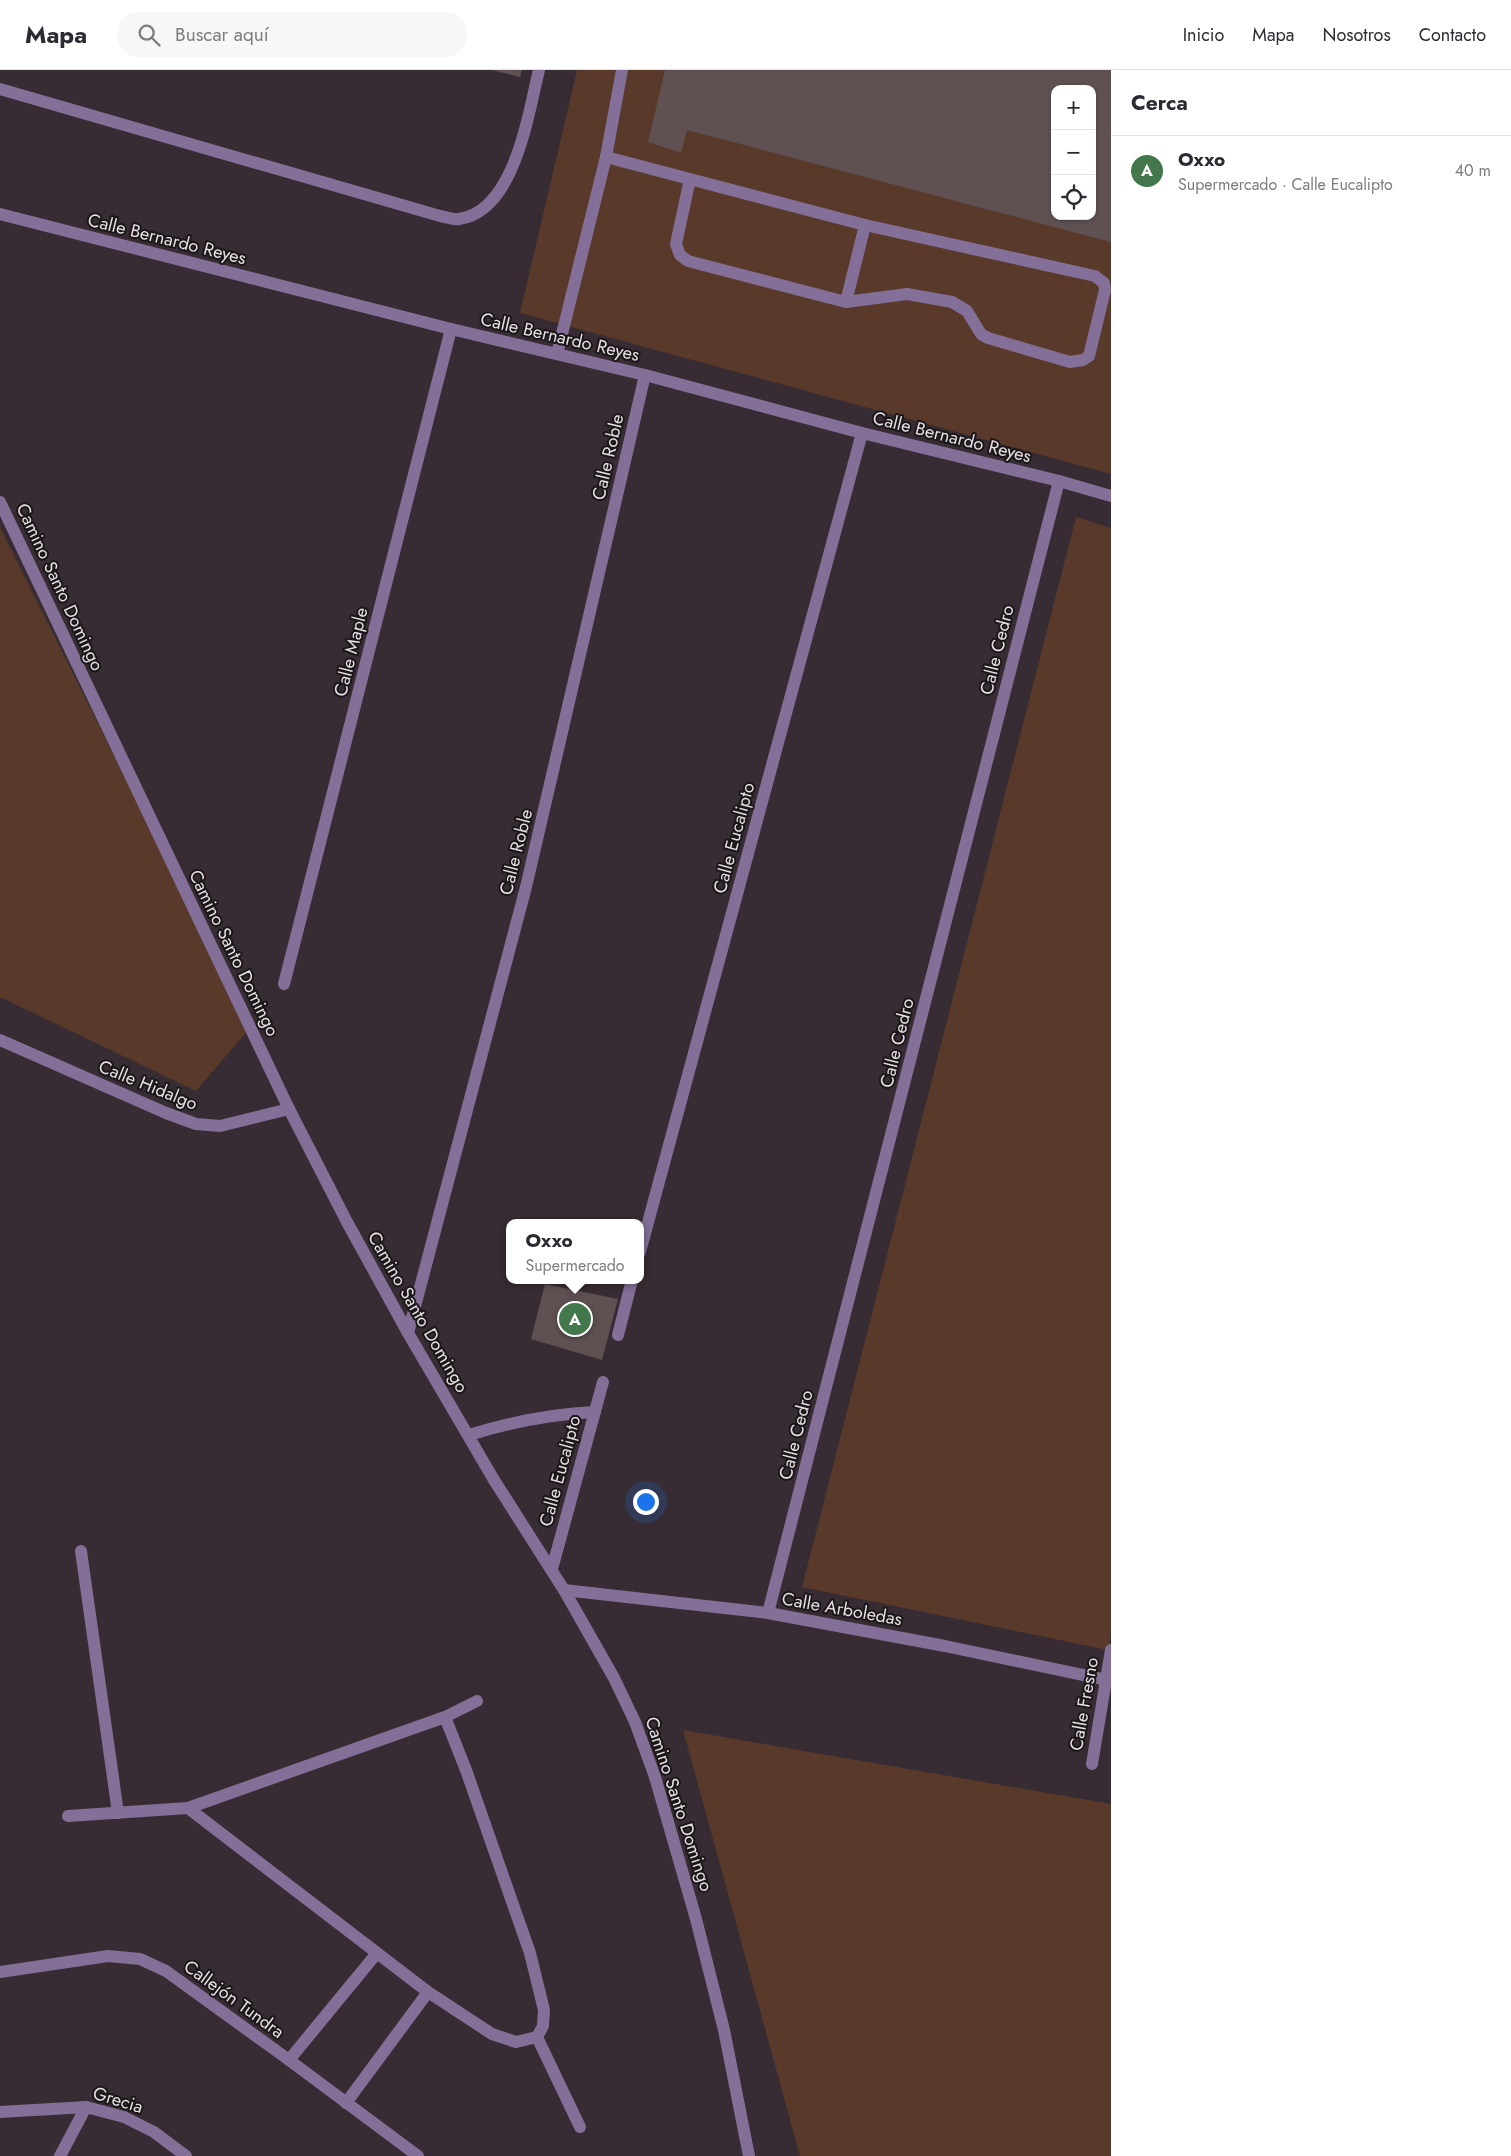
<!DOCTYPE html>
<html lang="es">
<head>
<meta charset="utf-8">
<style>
  :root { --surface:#fff; --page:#f7f7f7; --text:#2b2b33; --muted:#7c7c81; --line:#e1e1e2; --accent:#43774c }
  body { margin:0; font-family:Jost,sans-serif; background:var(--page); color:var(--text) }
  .controls { position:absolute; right:15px; top:15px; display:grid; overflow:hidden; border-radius:10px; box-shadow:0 1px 4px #0004 }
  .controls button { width:45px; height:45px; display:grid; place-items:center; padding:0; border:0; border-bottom:1px solid var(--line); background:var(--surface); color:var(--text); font:25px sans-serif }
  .you { position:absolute; left:645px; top:1431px; width:18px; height:18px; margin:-12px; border:4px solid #fff; border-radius:50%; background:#1a73e8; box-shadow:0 0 0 8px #1a73e833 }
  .badge { display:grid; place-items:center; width:32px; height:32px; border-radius:50%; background:var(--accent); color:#fff; font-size:16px; font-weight:700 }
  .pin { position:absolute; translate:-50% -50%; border:2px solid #fff; box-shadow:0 1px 5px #0006 }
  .popup { position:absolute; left:506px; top:1149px; width:138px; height:65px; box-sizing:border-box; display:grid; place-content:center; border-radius:10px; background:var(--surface); filter:drop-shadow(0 1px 4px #0005); font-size:16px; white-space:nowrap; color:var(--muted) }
  .popup b { font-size:19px; color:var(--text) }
  .popup::after { content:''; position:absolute; left:50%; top:100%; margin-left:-10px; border:10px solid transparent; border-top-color:var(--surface) }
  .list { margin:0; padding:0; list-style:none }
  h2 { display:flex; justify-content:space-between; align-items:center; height:65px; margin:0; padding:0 20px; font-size:21px }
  h2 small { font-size:16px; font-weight:400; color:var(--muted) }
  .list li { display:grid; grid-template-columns:32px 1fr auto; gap:15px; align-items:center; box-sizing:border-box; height:70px; padding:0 20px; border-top:1px solid var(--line) }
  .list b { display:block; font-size:19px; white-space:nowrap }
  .list p { margin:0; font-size:16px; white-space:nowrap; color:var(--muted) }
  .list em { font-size:16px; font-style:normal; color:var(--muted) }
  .icon { flex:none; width:28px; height:28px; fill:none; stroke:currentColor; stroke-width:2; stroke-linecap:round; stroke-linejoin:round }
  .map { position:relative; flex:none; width:1111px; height:2086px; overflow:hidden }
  header { display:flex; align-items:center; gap:30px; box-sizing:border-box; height:70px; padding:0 25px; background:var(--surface); border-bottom:1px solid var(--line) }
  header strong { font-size:24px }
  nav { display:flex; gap:28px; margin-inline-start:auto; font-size:18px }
  .search { width:350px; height:45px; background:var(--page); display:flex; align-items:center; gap:12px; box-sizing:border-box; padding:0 18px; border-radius:28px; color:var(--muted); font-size:19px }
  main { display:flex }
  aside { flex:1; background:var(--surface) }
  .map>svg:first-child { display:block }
  .green { fill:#58392a; fill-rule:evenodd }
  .building { fill:#5f5152; fill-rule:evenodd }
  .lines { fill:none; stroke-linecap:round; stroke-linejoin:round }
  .minor { stroke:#836f97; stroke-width:12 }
  .labels { text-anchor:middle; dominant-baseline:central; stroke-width:4; stroke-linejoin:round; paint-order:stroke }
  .street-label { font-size:18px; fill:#e5dee2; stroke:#1b1619 }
</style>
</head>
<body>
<header>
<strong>Mapa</strong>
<div class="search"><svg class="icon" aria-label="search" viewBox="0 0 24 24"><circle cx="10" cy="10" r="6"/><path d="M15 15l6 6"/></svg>Buscar aquí</div>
<nav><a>Inicio</a><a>Mapa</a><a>Nosotros</a><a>Contacto</a></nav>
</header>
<main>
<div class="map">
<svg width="1111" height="2086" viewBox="0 0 1111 2086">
  <rect width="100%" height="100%" fill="#372c33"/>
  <g class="green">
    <path d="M577 0H1111V404L520 243ZM1055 19H1092V146H1055Z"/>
    <polygon points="1076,447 1111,458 1111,1563 1108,1580 802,1517"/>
    <polygon points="0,457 250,958 196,1021 0,927"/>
    <polygon points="683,1660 1111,1734 1111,2086 800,2086"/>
  </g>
  <g class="building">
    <polygon points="491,0 522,0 520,7"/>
    <path d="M665 0H1111V172L687 60 681 83 648 72ZM1055 19H1092V146H1055Z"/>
    <polygon points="545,1214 618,1229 602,1290 531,1269"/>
  </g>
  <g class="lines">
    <g class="minor">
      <path d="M0 19 440 146C446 147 454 150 459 149 515 141 528 44 539 0"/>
      <polyline points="606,87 865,155 1095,206 1104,213 1105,220 1089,286 1083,290 1070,292 988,268 981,264 967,241 952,232 907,224 846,232 688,191 680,185 676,174 690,109"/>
      <polyline points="0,144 451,259 645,305 862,363 1059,411 1111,426"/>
      <polyline points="846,232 865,155"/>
      <polyline points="557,284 606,87 622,0"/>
      <polyline points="0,432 289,1039 347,1152 408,1263 494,1410 564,1520 614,1608 635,1652 655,1707 696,1849 724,1960 749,2086"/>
      <polyline points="284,914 451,259"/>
      <polyline points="0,970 166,1043 196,1054 220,1056 289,1039"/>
      <polyline points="640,1182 862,363"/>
      <polyline points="408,1263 526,817 645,305"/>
      <polyline points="618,1265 632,1210"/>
      <path d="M469 1365C511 1352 550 1344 595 1342"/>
      <polyline points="81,1481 118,1743"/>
      <polyline points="552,1499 603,1312"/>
      <polyline points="564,1520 768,1543 945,1576 1111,1611"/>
      <polyline points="768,1543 1059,411"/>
      <polyline points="445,1647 477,1631"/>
      <polyline points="1092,1694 1111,1580"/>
      <polyline points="68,1746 188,1738 445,1647 466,1700 530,1883 544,1940 543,1956 537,1967 516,1972 492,1964 428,1922 188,1738"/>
      <polyline points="0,1902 108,1886 140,1889 166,1901 289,1990 418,2086"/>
      <polyline points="537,1967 580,2057"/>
      <polyline points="289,1990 377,1883"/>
      <polyline points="346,2033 428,1922"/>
      <polyline points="0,2042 86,2037 124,2047 154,2062 186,2086"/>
      <polyline points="60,2086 86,2037"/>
    </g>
  </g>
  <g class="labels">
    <g class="street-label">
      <text transform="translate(167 169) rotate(14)">Calle Bernardo Reyes</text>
      <text transform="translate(560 267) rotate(13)">Calle Bernardo Reyes</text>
      <text transform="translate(952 367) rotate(14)">Calle Bernardo Reyes</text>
      <text transform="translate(608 387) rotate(-77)">Calle Roble</text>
      <text transform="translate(60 517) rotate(65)">Camino Santo Domingo</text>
      <text transform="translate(997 580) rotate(-76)">Calle Cedro</text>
      <text transform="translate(351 582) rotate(-76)">Calle Maple</text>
      <text transform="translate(734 768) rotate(-75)">Calle Eucalipto</text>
      <text transform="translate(516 782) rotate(-76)">Calle Roble</text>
      <text transform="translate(234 883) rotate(64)">Camino Santo Domingo</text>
      <text transform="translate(897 973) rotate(-76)">Calle Cedro</text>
      <text transform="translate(148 1015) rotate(22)">Calle Hidalgo</text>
      <text transform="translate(418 1242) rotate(60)">Camino Santo Domingo</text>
      <text transform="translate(796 1365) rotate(-76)">Calle Cedro</text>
      <text transform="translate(560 1401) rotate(-75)">Calle Eucalipto</text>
      <text transform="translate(842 1539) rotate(10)">Calle Arboledas</text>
      <text transform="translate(1084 1634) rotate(-80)">Calle Fresno</text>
      <text transform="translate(679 1734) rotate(72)">Camino Santo Domingo</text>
      <text transform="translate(234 1929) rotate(36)">Callejón Tundra</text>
      <text transform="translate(118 2030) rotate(17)">Grecia</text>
    </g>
  </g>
</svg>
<div class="controls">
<button>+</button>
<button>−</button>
<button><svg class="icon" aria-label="locate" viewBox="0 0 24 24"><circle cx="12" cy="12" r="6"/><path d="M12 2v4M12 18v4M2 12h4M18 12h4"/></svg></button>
</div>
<div class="you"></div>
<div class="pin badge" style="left:575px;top:1249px">A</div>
<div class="popup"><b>Oxxo</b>Supermercado</div>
</div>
<aside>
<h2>Cerca<small></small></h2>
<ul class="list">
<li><span class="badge">A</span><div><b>Oxxo</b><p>Supermercado · Calle Eucalipto</p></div><em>40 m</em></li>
</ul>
</aside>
</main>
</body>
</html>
